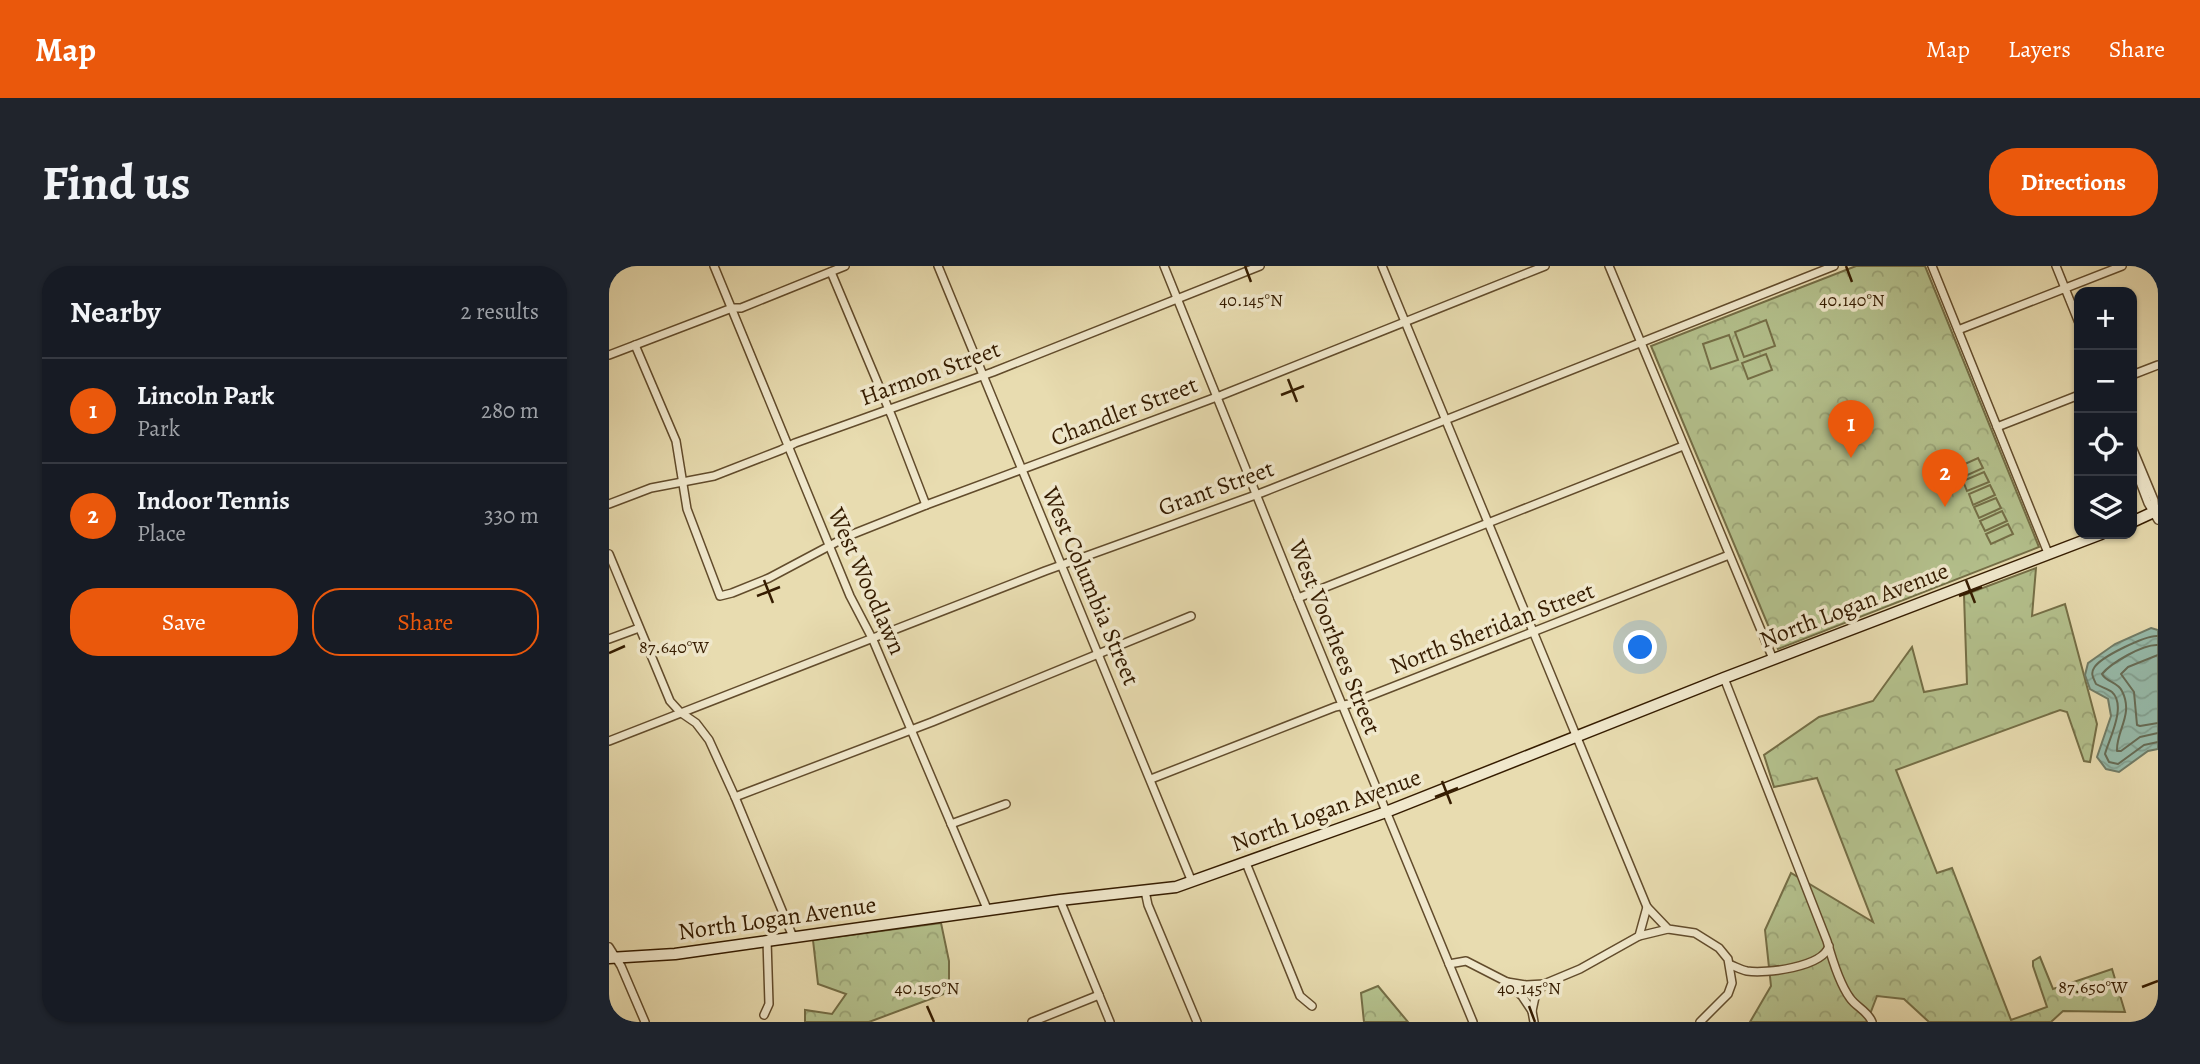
<!DOCTYPE html>
<html lang="en">
<head>
<meta charset="utf-8">
<style>
  :root { --surface:#171b24; --page:#20242c; --text:#f1f3f6; --muted:#9ea1a6; --line:#363941; --accent:#ea580c }
  body { margin:0; font-family:Alegreya,serif; background:var(--page); color:var(--text) }
  .controls { position:absolute; right:21px; top:21px; display:grid; overflow:hidden; border-radius:14px; box-shadow:0 2px 5px #0004 }
  .controls button { width:63px; height:63px; display:grid; place-items:center; padding:0; border:0; border-bottom:2px solid var(--line); background:var(--surface); color:var(--text); font:35px sans-serif }
  .you { position:absolute; left:1032px; top:382px; width:24px; height:24px; margin:-18px; border:5px solid #fff; border-radius:50%; background:#1a73e8; box-shadow:0 0 0 10px #1a73e833 }
  .badge { display:grid; place-items:center; width:46px; height:46px; border-radius:50%; background:var(--accent); color:#fff; font-size:23px; font-weight:700 }
  .pin { position:absolute; translate:-50% -58px; filter:drop-shadow(0 2px 4px #0008) }
  .pin::after { content:''; position:absolute; top:37px; width:24px; height:21px; background:inherit; clip-path:polygon(0 0,100% 0,50% 100%) }
  .list { margin:0; padding:0; list-style:none }
  h2 { display:flex; justify-content:space-between; align-items:center; height:91px; margin:0; padding:0 28px; font-size:30px }
  h2 small { font-size:23px; font-weight:400; color:var(--muted) }
  .list li { display:grid; grid-template-columns:46px 1fr auto; gap:21px; align-items:center; box-sizing:border-box; height:105px; padding:0 28px; border-top:2px solid var(--line) }
  .list b { display:block; font-size:26px; white-space:nowrap }
  .list p { margin:0; font-size:23px; white-space:nowrap; color:var(--muted) }
  .list em { font-size:23px; font-style:normal; color:var(--muted) }
  .actions { display:flex; gap:14px; padding:21px 28px }
  .actions a { flex:1; padding:16px 0; border:2px solid var(--accent); border-radius:28px; text-align:center; font-size:24px; color:var(--accent) }
  .actions .main { background:var(--accent); color:#fff }
  .icon { flex:none; width:38px; height:38px; fill:none; stroke:currentColor; stroke-width:2; stroke-linecap:round; stroke-linejoin:round }
  .map { position:relative; flex:none; width:1549px; height:756px; overflow:hidden; border-radius:28px }
  header { display:flex; align-items:center; gap:42px; box-sizing:border-box; height:98px; padding:0 35px; background:var(--accent); color:#fff }
  header strong { font-size:33px }
  nav { display:flex; gap:38px; margin-inline-start:auto; font-size:24px }
  .intro { display:flex; align-items:center; justify-content:space-between; box-sizing:border-box; height:168px; padding:0 42px }
  h1 { margin:0; font-size:49px }
  .button { padding:18px 32px; border-radius:28px; background:var(--accent); color:#fff; font-size:24px; font-weight:700 }
  main { display:flex; gap:42px; padding:0 42px }
  aside { flex:1; background:var(--surface); border-radius:28px; box-shadow:0 2px 5px #0004 }
  .map>svg:first-child { display:block }
  .forest { fill:url(#forest-crowns); stroke:#746e46; stroke-width:2 }
  .pitch { fill:#b4c18d; stroke:#746e46; stroke-width:2 }
  .water { fill:url(#water-waves); stroke:#707c67; stroke-width:2 }
  .lines { fill:none; stroke-linecap:round; stroke-linejoin:round }
  .shore { stroke:#666c56; stroke-width:2 }
  .street-casing { stroke:#624c2c; stroke-width:10 }
  .secondary-casing { stroke:#351c00; stroke-width:13 }
  .street { stroke:#f0e8cc; stroke-width:7 }
  .secondary { stroke:#f0e8cc; stroke-width:10 }
  .ticks { fill:none; stroke:#351c00; stroke-width:2.5 }
  .labels { text-anchor:middle; dominant-baseline:central; stroke-width:7; stroke-linejoin:round; paint-order:stroke }
  .street-label { font-size:24px; fill:#351c00; stroke:#f0e8cc }
  .ticks-label { font-size:18px; text-anchor:middle; fill:#351c00; stroke:#f0e8cc; stroke-width:7; stroke-linejoin:round; paint-order:stroke }
</style>
</head>
<body>
<header>
<strong>Map</strong>
<nav><a>Map</a><a>Layers</a><a>Share</a></nav>
</header>
<div class="intro"><h1>Find us</h1><a class="button">Directions</a></div>
<main>
<aside>
<h2>Nearby<small>2 results</small></h2>
<ul class="list">
<li><span class="badge">1</span><div><b>Lincoln Park</b><p>Park</p></div><em>280 m</em></li>
<li><span class="badge">2</span><div><b>Indoor Tennis</b><p>Place</p></div><em>330 m</em></li>
</ul>
<div class="actions"><a class="main">Save</a><a>Share</a></div>
</aside>
<div class="map">
<svg width="1549" height="756" viewBox="0 0 1549 756">
  <defs>
    <pattern id="forest-crowns" width="20" height="18" patternUnits="userSpaceOnUse" patternTransform="scale(1.75)"><rect width="20" height="18" fill="#b4c18d"/><path d="M2 6a3 3 0 1 1 6 0M12 15a3 3 0 1 1 6 0" fill="none" stroke="#9ba578"/></pattern>
    <pattern id="water-waves" width="16" height="10" patternUnits="userSpaceOnUse" patternTransform="scale(1.75)"><rect width="16" height="10" fill="#97bcac"/><path d="M0 5q4-4 8 0t8 0" fill="none" stroke="#83a192"/></pattern>
  </defs>
  <rect width="100%" height="100%" fill="#e8dcb0"/>
  <filter id="stains"><feTurbulence type="fractalNoise" baseFrequency=".00286" numOctaves="4"/><feColorMatrix values="0 0 0 0 .2 0 0 0 0 .09 0 0 0 0 .02 0 0 0 .5 -.17"/></filter>
  <radialGradient id="worn" r=".72"><stop offset=".6" stop-color="#630" stop-opacity="0"/><stop offset="1" stop-color="#630" stop-opacity=".3"/></radialGradient>
  <g class="forest">
    <polygon points="1247,0 1316,0 1430,281 1169,383 1042,80"/>
    <polygon points="1427,302 1423,350 1456,338 1488,458 1481,496 1475,495 1458,446 1451,444 1287,504 1328,607 1343,602 1402,754 1438,741 1424,700 1424,695 1431,691 1444,723 1503,703 1516,746 1454,745 1442,756 1320,756 1295,733 1268,730 1258,756 1141,756 1162,720 1156,664 1182,607 1264,656 1208,512 1165,521 1155,489 1210,451 1264,435 1303,381 1315,426 1358,418 1355,329"/>
    <polygon points="332,657 340,695 340,726 260,756 196,756 196,744 223,748 237,728 209,718 204,674"/>
    <polygon points="769,720 799,756 755,756 752,727"/>
  </g>
  <g class="pitch">
    <polygon points="1157,54 1166,80 1135,91 1126,66"/>
    <polygon points="1120,69 1129,94 1102,103 1094,78"/>
    <polygon points="1157,88 1163,104 1139,113 1133,97"/>
    <polygon points="1369,192 1374,202 1352,212 1347,202"/>
    <polygon points="1375,206 1380,216 1358,225 1354,215"/>
    <polygon points="1381,219 1386,229 1364,239 1360,228"/>
    <polygon points="1387,232 1392,242 1370,252 1365,241"/>
    <polygon points="1393,245 1398,255 1376,265 1371,255"/>
    <polygon points="1399,258 1404,268 1382,278 1377,268"/>
  </g>
  <polygon class="water" points="1542,362 1549,364 1549,483 1539,485 1510,506 1497,503 1488,491 1502,450 1499,433 1481,423 1476,409 1479,397 1506,378"/>
  <g class="lines">
    <g class="shore">
      <path d="M1549 370C1537 369 1491 391 1485 402 1481 408 1485 413 1487 418 1492 421 1499 423 1503 426 1518 440 1500 473 1496 488L1500 496 1509 498 1535 479 1549 476"/>
      <path d="M1549 379C1534 378 1502 397 1493 408 1497 416 1509 416 1513 425 1525 449 1507 464 1508 485H1512L1531 471 1549 467"/>
      <polyline points="1549,389 1519,401 1512,408 1525,426 1528,459 1531,460 1549,457"/>
    </g>
    <defs>
      <g id="street">
        <polyline points="105,0 241,330 264,374 379,645"/>
        <polyline points="329,0 583,616"/>
        <polyline points="555,0 689,332 864,756"/>
        <polyline points="773,0 1038,641 1059,663 1086,667 1110,682 1119,693 1123,717 1119,728 1091,756"/>
        <polyline points="1000,0 1164,393"/>
        <polyline points="1323,0 1439,287"/>
        <polyline points="1447,0 1470,57"/>
        <polyline points="222,6 283,151 317,239"/>
        <polyline points="1349,64 1513,0"/>
        <polyline points="26,79 67,175 78,243 111,330 123,327 160,312 239,270 317,239 613,129 936,0"/>
        <polyline points="0,89 123,42 132,42 236,0"/>
        <polyline points="1523,109 1549,99"/>
        <polyline points="1388,161 1470,129"/>
        <polyline points="1523,181 1545,234 1546,246"/>
        <polyline points="1523,195 1539,237 1549,254"/>
        <polyline points="0,238 42,222 105,210 172,184 186,177 384,106 651,0"/>
        <polyline points="0,288 61,435 71,446 87,457 100,474 126,531 184,671"/>
        <polyline points="689,332 1074,180"/>
        <polyline points="0,373 30,362"/>
        <path d="M1115 412 1218 675C1223 693 1230 717 1241 732 1247 741 1259 745 1263 756"/>
        <polyline points="0,475 436,305 652,227 1225,0"/>
        <polyline points="542,513 726,441 740,438 1120,289"/>
        <polyline points="126,531 323,456 582,350"/>
        <polyline points="342,558 397,538"/>
        <polyline points="637,597 691,730 703,740"/>
        <polyline points="536,625 539,639 588,756"/>
        <polyline points="451,634 501,756"/>
        <polyline points="1030,670 1059,663"/>
        <polyline points="0,681 12,700 36,756"/>
        <polyline points="840,698 857,695 898,716 913,730 923,745 925,756"/>
        <path d="M1122 699C1127 701 1133 704 1138 705 1157 708 1214 701 1220 680"/>
        <polyline points="898,716 917,719 935,718"/>
        <polyline points="923,745 926,731 935,718 971,703 1030,670 1038,641"/>
        <polyline points="155,749 160,738 158,674"/>
        <polyline points="423,756 490,729"/>
      </g>
      <g id="secondary">
        <polyline points="1523,256 1549,244"/>
        <polyline points="0,692 66,688 451,634 567,621 777,546 1115,412 1492,268"/>
      </g>
    </defs>
    <use href="#street" class="street-casing"/>
    <use href="#secondary" class="secondary-casing"/>
    <use href="#street" class="street"/>
    <use href="#secondary" class="secondary"/>
  </g>
  <path class="ticks" d="M636 0 642 16M1237 0 1243 16M679 113 688 136M672 129 695 120M155 314 164 337M1357 314 1366 337M148 330 171 321M1350 330 1373 321M0 387 16 380M833 515 842 538M826 531 849 522M1533 721 1549 715M318 740 325 756M920 740 926 756"/>
  <g class="labels">
    <g class="street-label">
      <text transform="translate(321 107) rotate(-20)">Harmon Street</text>
      <text transform="translate(515 145) rotate(-21)">Chandler Street</text>
      <text transform="translate(607 222) rotate(-20)">Grant Street</text>
      <text transform="translate(258 315) rotate(66)">West Woodlawn</text>
      <text transform="translate(482 320) rotate(67)">West Columbia Street</text>
      <text transform="translate(1245 339) rotate(-21)">North Logan Avenue</text>
      <text transform="translate(883 362) rotate(-21)">North Sheridan Street</text>
      <text transform="translate(726 371) rotate(68)">West Voorhees Street</text>
      <text transform="translate(717 544) rotate(-20)">North Logan Avenue</text>
      <text transform="translate(168 652) rotate(-8)">North Logan Avenue</text>
    </g>
  </g>
  <g class="ticks-label">
    <text x="642" y="40">40.145°N</text>
    <text x="1243" y="40">40.140°N</text>
    <text x="65" y="387">87.640°W</text>
    <text x="1484" y="727">87.650°W</text>
    <text x="318" y="728">40.150°N</text>
    <text x="920" y="728">40.145°N</text>
  </g>
  <rect width="100%" height="100%" filter="url(#stains)"/>
  <rect width="100%" height="100%" fill="url(#worn)"/>
</svg>
<div class="controls">
<button>+</button>
<button>−</button>
<button><svg class="icon" aria-label="locate" viewBox="0 0 24 24"><circle cx="12" cy="12" r="6"/><path d="M12 2v4M12 18v4M2 12h4M18 12h4"/></svg></button>
<button><svg class="icon" aria-label="layers" viewBox="0 0 24 24"><path d="M12 4l9 5-9 5-9-5zM3 14l9 5 9-5"/></svg></button>
</div>
<div class="you"></div>
<div class="pin badge" style="left:1242px;top:192px">1</div>
<div class="pin badge" style="left:1336px;top:241px">2</div>
</div>
</main>
</body>
</html>
